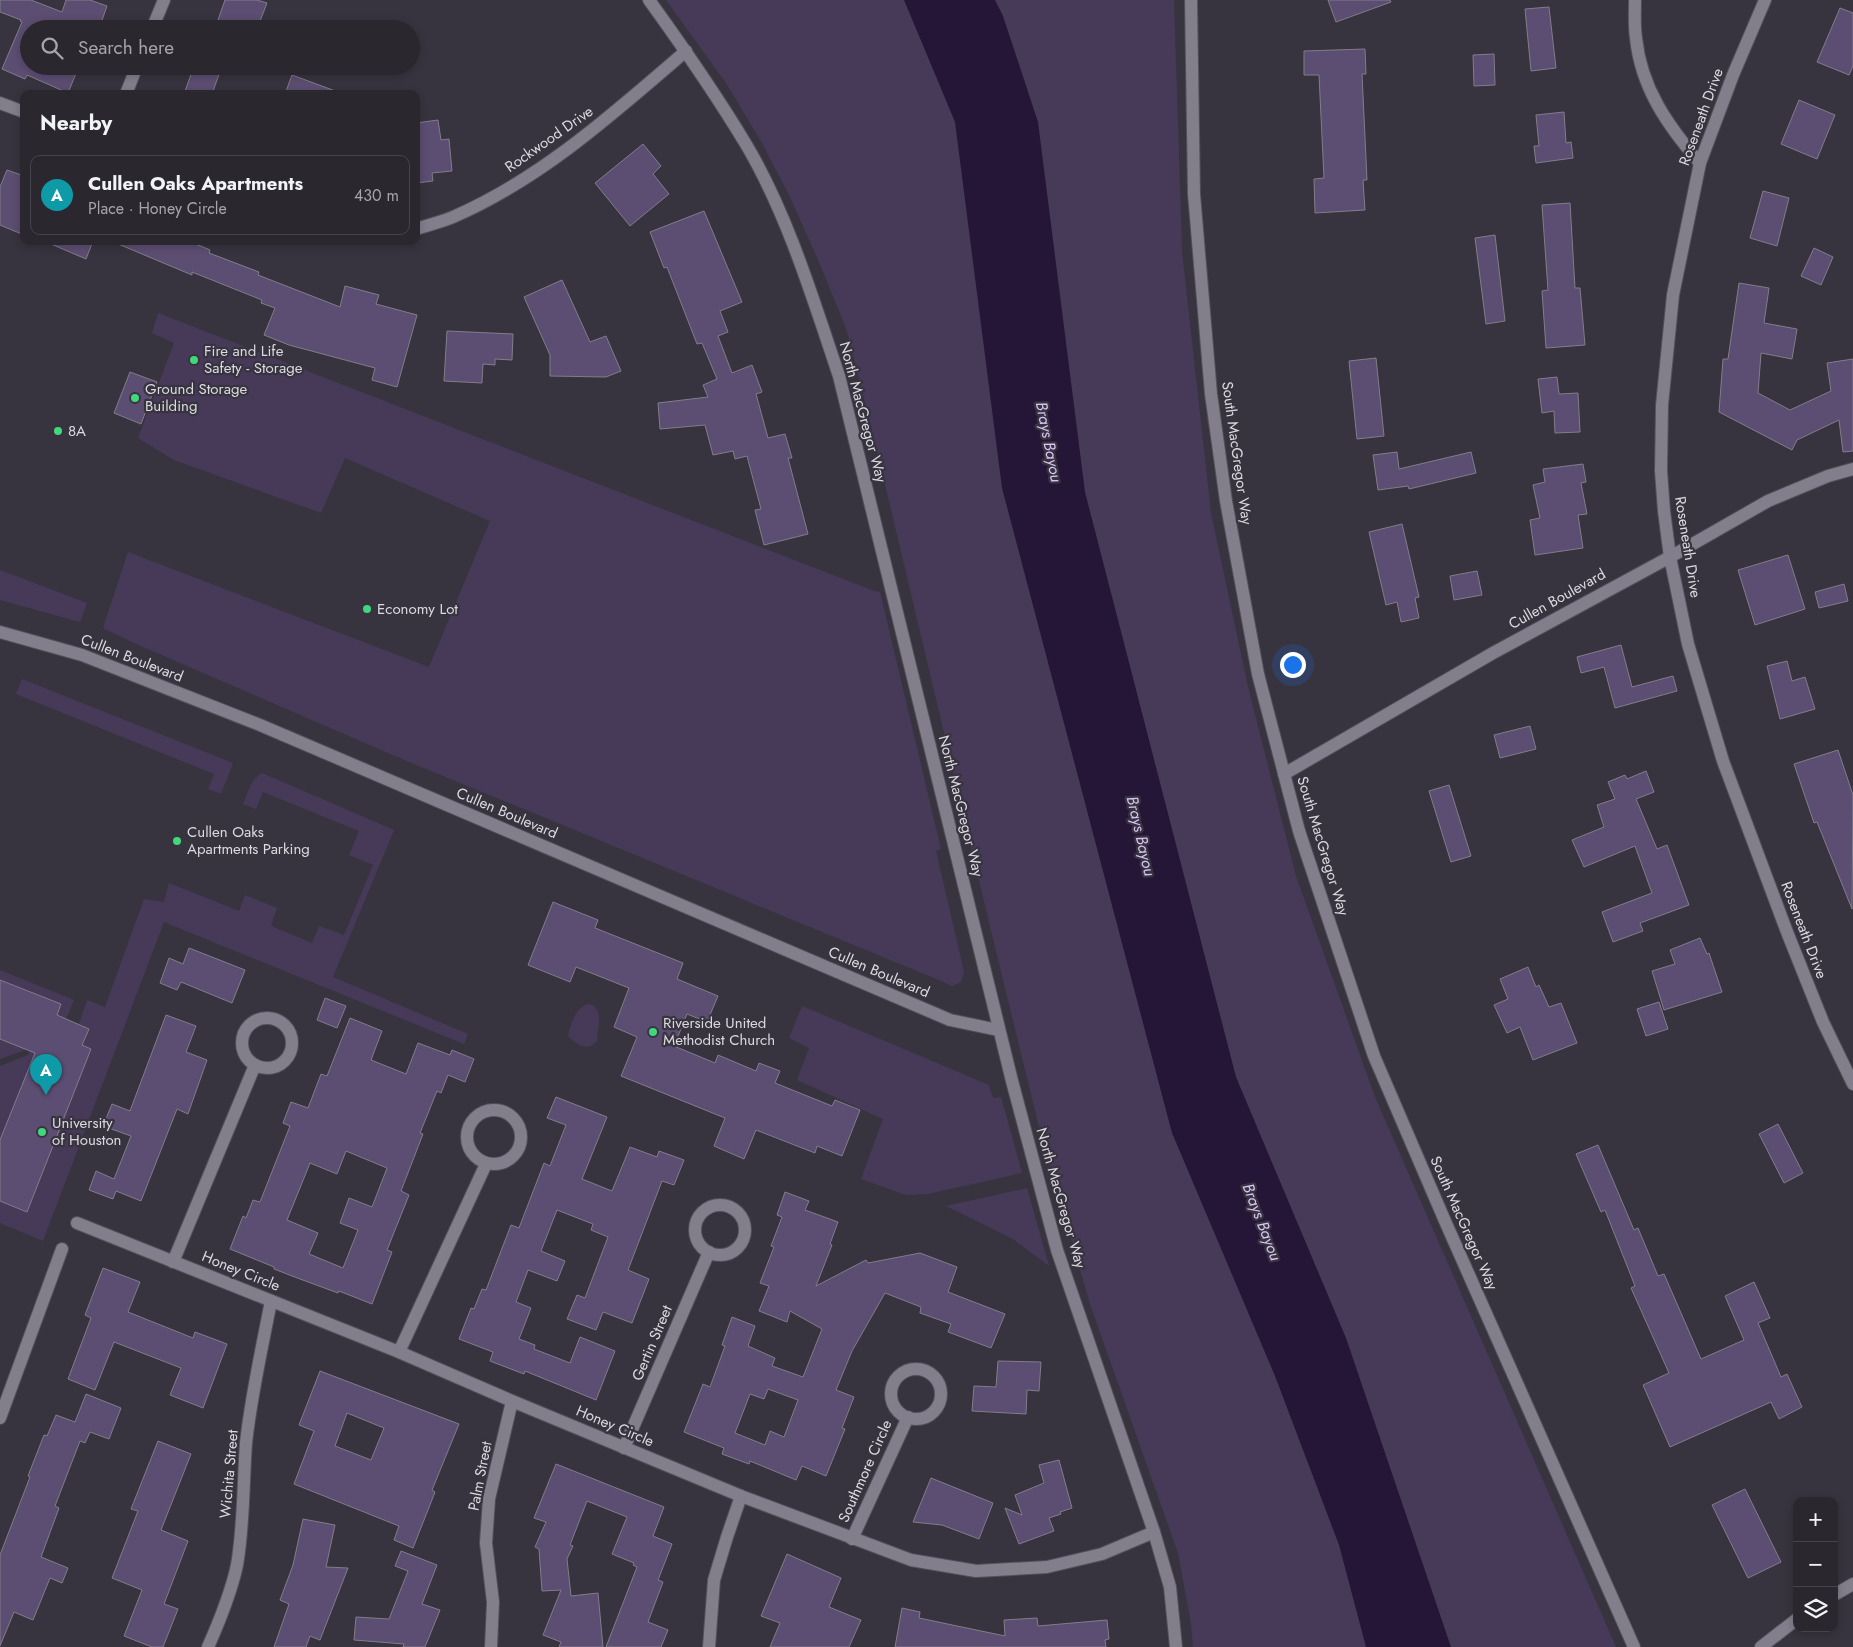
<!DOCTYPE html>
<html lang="en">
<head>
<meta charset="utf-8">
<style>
  :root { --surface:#2a272f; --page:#36333b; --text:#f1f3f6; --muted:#a5a5aa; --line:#46444b; --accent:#41d77c }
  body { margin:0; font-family:Jost,sans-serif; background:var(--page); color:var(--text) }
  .controls { position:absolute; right:15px; bottom:15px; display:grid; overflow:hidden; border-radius:10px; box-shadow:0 2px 8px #0003 }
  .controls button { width:45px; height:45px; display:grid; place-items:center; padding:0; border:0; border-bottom:1px solid var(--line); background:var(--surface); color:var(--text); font:25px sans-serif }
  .you { position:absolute; left:1292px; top:664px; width:18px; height:18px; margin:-12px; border:4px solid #fff; border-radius:50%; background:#1a73e8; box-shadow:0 0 0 8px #1a73e833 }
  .badge { display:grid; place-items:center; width:32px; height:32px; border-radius:50%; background:var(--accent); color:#fff; font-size:16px; font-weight:700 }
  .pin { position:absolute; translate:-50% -41px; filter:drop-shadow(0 1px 2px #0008) }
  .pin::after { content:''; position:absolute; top:26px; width:18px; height:15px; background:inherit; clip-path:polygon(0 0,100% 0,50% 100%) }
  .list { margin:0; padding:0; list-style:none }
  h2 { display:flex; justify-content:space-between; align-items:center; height:65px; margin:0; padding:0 20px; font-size:21px }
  h2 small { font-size:16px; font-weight:400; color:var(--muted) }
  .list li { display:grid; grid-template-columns:32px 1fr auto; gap:15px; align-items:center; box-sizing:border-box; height:80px; margin:0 10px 10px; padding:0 10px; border:1px solid var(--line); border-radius:10px }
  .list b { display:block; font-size:19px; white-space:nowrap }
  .list p { margin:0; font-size:16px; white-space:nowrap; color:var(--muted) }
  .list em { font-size:16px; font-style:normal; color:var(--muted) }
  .icon { flex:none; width:28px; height:28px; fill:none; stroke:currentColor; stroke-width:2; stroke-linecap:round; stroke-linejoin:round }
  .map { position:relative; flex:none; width:1853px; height:1647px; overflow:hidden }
  .search { position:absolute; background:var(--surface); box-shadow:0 2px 8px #0003; left:20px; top:20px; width:400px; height:55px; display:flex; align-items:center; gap:12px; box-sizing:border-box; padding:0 18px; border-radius:28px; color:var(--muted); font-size:19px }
  .panel { position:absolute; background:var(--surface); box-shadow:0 2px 8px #0003; left:20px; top:90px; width:400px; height:155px; border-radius:10px }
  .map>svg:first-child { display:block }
  .green { fill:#473a59 }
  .water { fill:#251637 }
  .building { fill:#5c4d72; stroke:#827d8a; fill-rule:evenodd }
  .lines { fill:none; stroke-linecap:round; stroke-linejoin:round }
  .minor-casing { stroke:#54505a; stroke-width:14 }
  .minor { stroke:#837e8c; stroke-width:12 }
  .poi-dot { fill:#41d77c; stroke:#38343f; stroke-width:2 }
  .labels { text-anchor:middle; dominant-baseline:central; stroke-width:4.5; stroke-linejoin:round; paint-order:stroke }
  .street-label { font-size:15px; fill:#dbd9e0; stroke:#38343f }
  .poi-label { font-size:15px; fill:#dbd9e0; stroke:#38343f; text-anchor:start }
  .water-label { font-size:16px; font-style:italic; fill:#d8c4f8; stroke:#38343f }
</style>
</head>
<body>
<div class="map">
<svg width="1853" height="1647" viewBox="0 0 1853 1647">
  <rect width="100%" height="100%" fill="#38343f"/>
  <g class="green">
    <polygon points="666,0 1174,0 1182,251 1211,513 1248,687 1296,876 1375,1097 1616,1647 1193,1647 1191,1623 1178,1553 1090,1304 1042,1139 993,939 870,421 846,328 819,262 790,197 762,143 726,83"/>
    <polygon points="158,313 874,591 880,592 941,849 936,851 964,972 961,982 952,986 939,980 402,759 134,643 103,628 128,552 429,667 490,521 345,458 321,513 174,460 138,438 174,343 152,333"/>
    <polygon points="0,570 87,603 80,622 0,600"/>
    <polygon points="22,679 233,763 221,794 208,789 214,774 16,694"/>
    <path d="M262 773 394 830 333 977 468 1034 464 1044 164 922 43 1241 0 1223V1201L27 1212 91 1049 82 1045 88 1029 79 1024 87 1000 105 1007 144 899 164 902 169 883 239 911 245 895 277 908 271 926 312 943 319 926 344 935 373 865 349 855 359 831 263 792 256 809 243 804C248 793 251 779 262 773Z"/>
    <polygon points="0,970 74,1000 66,1019 57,1016 61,1004 0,980"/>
    <path d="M589 1004C605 1008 597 1029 597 1041 588 1052 577 1045 568 1036 570 1025 576 1006 589 1004Z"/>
    <polygon points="802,1006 989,1085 993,1098 1001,1097 1022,1173 928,1194 906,1195 861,1179 883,1119 797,1080 809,1048 789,1038"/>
    <polygon points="32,1032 25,1050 0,1059 0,1039"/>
    <polygon points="36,1038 40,1040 0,1140 0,1066 28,1055"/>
    <polygon points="1027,1188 1049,1266 1013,1239 946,1206"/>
  </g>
  <polygon class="water" points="904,0 995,0 1003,16 1038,122 1085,492 1236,1077 1346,1338 1451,1647 1366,1647 1339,1545 1275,1376 1172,1133 1002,488 955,122"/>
  <g class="building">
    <polygon points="0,0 31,0 62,12 66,0 90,0 107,6 100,26 103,27 103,29 29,29 29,66 79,66 68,93 27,75 25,79 2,69 22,22 20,21 21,20 0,12"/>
    <polygon points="225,0 257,0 267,3 257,29 241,29 218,20"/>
    <polygon points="1328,0 1390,0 1391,2 1336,22"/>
    <polygon points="1549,7 1556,68 1531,71 1525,9"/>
    <polygon points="1840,8 1853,13 1853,66 1849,75 1817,62"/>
    <polygon points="1365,49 1366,74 1362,74 1367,180 1363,180 1365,210 1315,213 1314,179 1324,178 1319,75 1304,75 1304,51"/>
    <polygon points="1494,54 1495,85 1474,86 1473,55"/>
    <polygon points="194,66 222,66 212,94 184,94"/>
    <polygon points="292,75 338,92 338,94 285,94"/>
    <polygon points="1799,100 1835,115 1817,159 1781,144"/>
    <polygon points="1564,112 1566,143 1571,142 1573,158 1536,163 1534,146 1539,146 1536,115"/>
    <polygon points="438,120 441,140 449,139 452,171 432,173 433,181 416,183 416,123"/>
    <polygon points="643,144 661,166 653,174 669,194 630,226 595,183"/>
    <polygon points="7,170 24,176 24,235 0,225 0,187"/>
    <polygon points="1763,191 1789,198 1777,246 1750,238"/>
    <polygon points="1570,203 1575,288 1580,288 1585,345 1546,348 1542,291 1548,290 1542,205"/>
    <polygon points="704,211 742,302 720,311 728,332 718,336 732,373 752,365 762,392 756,394 768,438 785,434 792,458 788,458 808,534 764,545 755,510 761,509 747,456 735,459 733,451 713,455 705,425 660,429 658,403 708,397 703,385 717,379 702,343 697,344 667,267 664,268 650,232"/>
    <polygon points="1495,235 1505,321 1486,324 1475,238"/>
    <polygon points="44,241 93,241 86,259"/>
    <polygon points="111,241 189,241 210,250 209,253 259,272 258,275 340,307 345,286 379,295 376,304 417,315 397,387 372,380 375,368 289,345 264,335 275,308 261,303 262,300 192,272 192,275"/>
    <polygon points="1814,248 1833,257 1821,285 1801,276"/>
    <polygon points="562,280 590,342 606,336 621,371 606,377 550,376 550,355 524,297"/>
    <polygon points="1739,283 1769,288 1764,323 1797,329 1792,359 1761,353 1758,393 1790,410 1831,391 1827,363 1853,359 1853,451 1843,452 1839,420 1797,440 1792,450 1719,412 1723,359 1728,359"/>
    <polygon points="447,331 513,334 512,360 495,359 495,365 483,364 482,383 444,381"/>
    <polygon points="1376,358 1384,436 1357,439 1349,361"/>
    <polygon points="130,372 157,382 141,424 114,413"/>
    <polygon points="1557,377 1559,394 1578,393 1580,432 1555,433 1554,411 1542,413 1538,379"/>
    <polygon points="1397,452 1399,469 1471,452 1476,473 1409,489 1408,486 1378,490 1373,455"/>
    <polygon points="1583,464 1586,482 1581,483 1587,514 1578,515 1583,548 1535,555 1530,520 1540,518 1533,485 1545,482 1543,469"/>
    <polygon points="1402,524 1419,597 1415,598 1419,618 1401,622 1397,602 1386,605 1369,532"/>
    <polygon points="1788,555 1805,609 1755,625 1738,570"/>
    <polygon points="1477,571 1482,595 1454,600 1450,576"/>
    <polygon points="1844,584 1848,601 1819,608 1815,592"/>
    <polygon points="1621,645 1632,687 1673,676 1677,691 1615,708 1604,667 1581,673 1577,657"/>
    <polygon points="1787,661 1792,681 1805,677 1815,709 1780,719 1767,666"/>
    <polygon points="1530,726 1536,749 1500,758 1494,735"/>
    <polygon points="1838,750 1853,795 1852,909 1817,822 1814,823 1794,764"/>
    <polygon points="1646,771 1654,792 1636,799 1657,849 1667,845 1689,905 1640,923 1643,931 1613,942 1602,912 1652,893 1635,846 1584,867 1572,840 1604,827 1597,805 1615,799 1608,782 1625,775 1627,779"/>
    <polygon points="1449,785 1471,856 1451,862 1429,791"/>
    <polygon points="553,902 598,920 595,928 683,963 677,979 718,996 707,1022 687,1014 674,1046 715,1063 718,1055 756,1071 759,1063 780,1071 775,1083 832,1106 835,1100 860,1110 842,1156 817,1146 815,1153 756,1130 744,1159 714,1146 725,1118 621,1076 637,1037 614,1027 629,988 576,967 570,982 528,965"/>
    <polygon points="1700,938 1707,954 1709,953 1722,992 1664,1010 1652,971 1675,964 1670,950"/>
    <polygon points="189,948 245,970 232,1003 181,982 177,990 160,983 169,958 183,964"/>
    <polygon points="1528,967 1536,987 1539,985 1549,1007 1561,1003 1577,1043 1533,1060 1520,1027 1507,1033 1494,1005 1508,999 1500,979"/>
    <polygon points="0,980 61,1004 57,1015 89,1029 82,1045 91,1049 27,1212 0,1201 0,1140 35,1053 0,1039"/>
    <polygon points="325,998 346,1006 337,1028 317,1020"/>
    <polygon points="1659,1002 1668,1029 1646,1036 1637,1009"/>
    <polygon points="166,1015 196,1026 186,1052 207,1060 188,1114 177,1109 141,1201 116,1191 113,1199 89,1190 96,1171 114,1179 131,1136 103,1126 112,1104 130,1111"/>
    <path d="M350 1018 382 1031 371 1060 406 1074 418 1043 450 1055 452 1050 474 1059 465 1082 448 1075 441 1093 437 1091 420 1133 423 1134 401 1191 409 1195 387 1250 392 1252 372 1304 339 1291 338 1293 300 1279 274 1269V1267L230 1249 243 1216 246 1218 253 1200 260 1202 290 1126 283 1123 291 1102 308 1108 321 1074 327 1076ZM346 1151 387 1168 372 1207 349 1198 340 1223 358 1230 343 1268 309 1254 318 1233 287 1220 310 1163 337 1174Z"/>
    <polygon points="556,1097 607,1117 582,1179 612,1191 630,1147 657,1157 659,1151 684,1160 674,1185 662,1181 628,1270 649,1279 632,1323 603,1312 596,1330 567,1319 577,1295 585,1298 608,1237 591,1230 593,1224 557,1210 541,1251 565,1261 557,1281 528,1270 516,1302 531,1308 519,1339 535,1345 534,1349 570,1363 580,1337 615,1351 596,1400 525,1371 524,1374 490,1361 493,1352 459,1339 471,1308 474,1309 482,1289 486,1290 511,1225 519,1228 544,1163 550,1166 566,1125 547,1118"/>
    <polygon points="1778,1124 1803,1173 1784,1183 1759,1134"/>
    <polygon points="1598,1145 1634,1230 1638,1228 1658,1276 1664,1274 1701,1359 1744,1340 1725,1296 1754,1282 1770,1318 1758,1323 1781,1377 1787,1374 1802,1407 1779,1419 1771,1402 1670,1447 1643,1385 1669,1373 1631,1288 1635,1286 1605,1210 1601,1212 1576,1154"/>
    <path d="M785 1192 809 1201 805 1210 838 1222 830 1244 832 1245 816 1286 866 1260 868 1263 920 1253 957 1267 948 1292 1005 1314 991 1348 948 1332 951 1324 920 1313 921 1307 885 1293 852 1351 836 1390 854 1397 842 1428 845 1429 826 1476 802 1466 796 1480 750 1461 749 1464 722 1454 724 1448 684 1432 703 1384 710 1387 725 1346 722 1345 732 1317 755 1326 748 1346 775 1358 772 1366 803 1377 822 1329 790 1311 787 1322 759 1311 769 1286 760 1283 774 1247 771 1246 782 1217 777 1215ZM768 1389 798 1400 784 1437 770 1431 765 1445 735 1433 750 1394 764 1399Z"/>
    <polygon points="103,1268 140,1282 128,1312 193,1338 195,1332 227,1344 203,1408 170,1395 181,1368 114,1342 95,1390 68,1379 91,1318 85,1315"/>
    <polygon points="998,1361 1041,1362 1039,1391 1027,1390 1026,1414 972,1411 974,1386 996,1387"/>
    <path d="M320 1371 459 1424 432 1490 435 1492 413 1548 394 1540 399 1526 294 1484 314 1431 299 1425ZM347 1413 384 1428 371 1460 335 1446Z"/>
    <polygon points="86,1394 121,1408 109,1439 90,1432 85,1443 80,1441 55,1506 59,1508 41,1557 68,1568 62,1583 50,1578 33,1620 14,1612 0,1646 0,1555 30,1477 28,1476 44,1435 47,1436 56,1415 75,1422"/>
    <polygon points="158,1441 191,1454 161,1530 188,1541 164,1604 178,1609 163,1647 152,1647 124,1636 142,1590 112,1578 138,1511 131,1509"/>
    <polygon points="1059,1460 1072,1508 1060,1512 1061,1514 1049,1518 1054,1531 1019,1544 1005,1508 1022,1515 1015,1495 1044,1483 1039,1465"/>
    <polygon points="556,1464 664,1507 653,1536 672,1544 658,1580 663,1582 648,1622 668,1630 661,1647 606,1647 637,1567 633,1565 634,1563 612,1554 627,1517 587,1501 570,1545 573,1546 567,1559 571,1596 598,1593 603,1647 559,1647 561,1642 543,1635 561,1590 542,1591 539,1549 535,1547 546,1522 534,1518"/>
    <polygon points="931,1478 993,1503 979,1539 942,1525 913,1522"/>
    <polygon points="1745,1489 1781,1562 1748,1578 1712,1505"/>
    <polygon points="303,1519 335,1525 326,1567 348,1568 320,1640 310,1636 306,1647 274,1647 289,1604 280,1600 293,1565"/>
    <polygon points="401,1551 437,1565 422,1604 440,1610 425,1647 403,1647 404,1644 354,1640 356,1617 389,1619 408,1571 395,1566"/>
    <polygon points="787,1554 841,1578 829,1607 861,1620 849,1647 770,1647 780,1623 761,1616"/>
    <polygon points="902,1608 920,1612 919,1618 1005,1636 1004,1620 1037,1618 1038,1626 1107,1620 1109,1639 1105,1640 1106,1647 895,1647"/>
  </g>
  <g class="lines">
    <defs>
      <g id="minor">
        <path d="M649 0C683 47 717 96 747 146 788 216 813 299 839 376L1012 1081 1057 1250 1154 1532 1170 1587 1176 1647"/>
        <polyline points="1191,0 1194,194 1211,394 1226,501 1258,674 1299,831 1374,1056 1445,1221 1634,1647"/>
        <path d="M1635 0C1635 13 1634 26 1636 38 1641 88 1668 126 1700 163"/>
        <polyline points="1765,0 1733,75 1700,163 1673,295 1662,405 1661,471 1664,511 1670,557 1688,644 1723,761 1787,932 1823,1022 1853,1084"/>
        <polyline points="152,29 164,0"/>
        <polyline points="126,94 137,66"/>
        <polyline points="0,103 24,112"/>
        <path d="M416 229C428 225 441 222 453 217 541 179 614 113 686 51"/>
        <polyline points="0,632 82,655 260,725 950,1020 998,1030"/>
        <polyline points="1284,774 1493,653 1670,557 1768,501 1828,476 1853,469"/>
        <circle cx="267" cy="1043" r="25"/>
        <circle cx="494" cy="1137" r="27"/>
        <circle cx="720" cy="1230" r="25"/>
        <polyline points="77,1223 399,1352 512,1401 741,1496 911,1560 976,1571 1047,1567 1102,1554 1154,1532"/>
        <polyline points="173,1262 255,1065"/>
        <polyline points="399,1352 486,1164"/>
        <circle cx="916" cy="1394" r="25"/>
        <polyline points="0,1418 62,1249"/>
        <polyline points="624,1448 709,1252"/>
        <polyline points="852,1539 908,1417"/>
        <polyline points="1834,1595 1853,1584"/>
        <path d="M208 1647C220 1620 231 1593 237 1565 244 1525 243 1484 246 1443 251 1396 262 1348 271 1301"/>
        <polyline points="491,1647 493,1602 486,1543 489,1499 512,1401"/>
        <polyline points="709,1647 714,1580 727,1537 741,1496"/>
        <polyline points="1761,1647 1797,1619"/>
      </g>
    </defs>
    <use href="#minor" class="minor-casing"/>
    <use href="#minor" class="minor"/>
  </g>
  <g class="poi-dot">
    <circle cx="194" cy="360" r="5"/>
    <circle cx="135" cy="398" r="5"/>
    <circle cx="58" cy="431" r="5"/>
    <circle cx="367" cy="609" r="5"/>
    <circle cx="177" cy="841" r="5"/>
    <circle cx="653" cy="1032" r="5"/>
    <circle cx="42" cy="1132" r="5"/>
  </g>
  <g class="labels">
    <g class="street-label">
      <text transform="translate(1701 117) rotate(-70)">Roseneath Drive</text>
      <text transform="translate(549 139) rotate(-35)">Rockwood Drive</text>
      <text transform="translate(863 412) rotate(75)">North MacGregor Way</text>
      <text transform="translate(1237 453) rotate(82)">South MacGregor Way</text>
      <text transform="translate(1688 547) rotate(81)">Roseneath Drive</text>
      <text transform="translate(1557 599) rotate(-29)">Cullen Boulevard</text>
      <text transform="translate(132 658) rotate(21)">Cullen Boulevard</text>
      <text transform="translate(961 806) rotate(76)">North MacGregor Way</text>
      <text transform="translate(507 813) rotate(23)">Cullen Boulevard</text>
      <text transform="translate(1323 846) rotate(73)">South MacGregor Way</text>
      <text transform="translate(1804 930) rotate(69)">Roseneath Drive</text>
      <text transform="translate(879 972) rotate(23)">Cullen Boulevard</text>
      <text transform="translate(1061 1198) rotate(74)">North MacGregor Way</text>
      <text transform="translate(1464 1223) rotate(66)">South MacGregor Way</text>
      <text transform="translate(241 1271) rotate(22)">Honey Circle</text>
      <text transform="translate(652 1343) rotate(-67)">Gertin Street</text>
      <text transform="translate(615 1426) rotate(23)">Honey Circle</text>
      <text transform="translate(865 1471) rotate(-66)">Southmore Circle</text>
      <text transform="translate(229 1474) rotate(-85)">Wichita Street</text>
      <text transform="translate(480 1476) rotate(-79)">Palm Street</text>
    </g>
    <g class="poi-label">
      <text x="204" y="351">Fire and Life<tspan x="204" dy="17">Safety - Storage</tspan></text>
      <text x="145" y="389">Ground Storage<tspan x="145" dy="17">Building</tspan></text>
      <text x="68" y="431">8A</text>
      <text x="377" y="609">Economy Lot</text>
      <text x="187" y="832">Cullen Oaks<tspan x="187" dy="17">Apartments Parking</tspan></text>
      <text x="663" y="1023">Riverside United<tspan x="663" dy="17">Methodist Church</tspan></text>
      <text x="52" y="1123">University<tspan x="52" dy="17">of Houston</tspan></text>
    </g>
    <g class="water-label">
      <text transform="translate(1049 442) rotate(79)">Brays Bayou</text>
      <text transform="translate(1141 836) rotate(77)">Brays Bayou</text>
      <text transform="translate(1262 1222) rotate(69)">Brays Bayou</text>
    </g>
  </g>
</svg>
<div class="controls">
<button>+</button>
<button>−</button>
<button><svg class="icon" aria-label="layers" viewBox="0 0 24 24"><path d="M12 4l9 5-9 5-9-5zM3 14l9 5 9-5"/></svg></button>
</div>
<div class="you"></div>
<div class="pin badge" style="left:46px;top:1095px;background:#0f9aa8">A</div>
<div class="search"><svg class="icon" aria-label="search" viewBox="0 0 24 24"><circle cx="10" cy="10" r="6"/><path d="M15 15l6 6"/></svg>Search here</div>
<section class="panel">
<h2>Nearby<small></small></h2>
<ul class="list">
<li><span class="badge" style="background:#0f9aa8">A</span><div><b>Cullen Oaks Apartments</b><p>Place · Honey Circle</p></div><em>430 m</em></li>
</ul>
</section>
</div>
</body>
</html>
